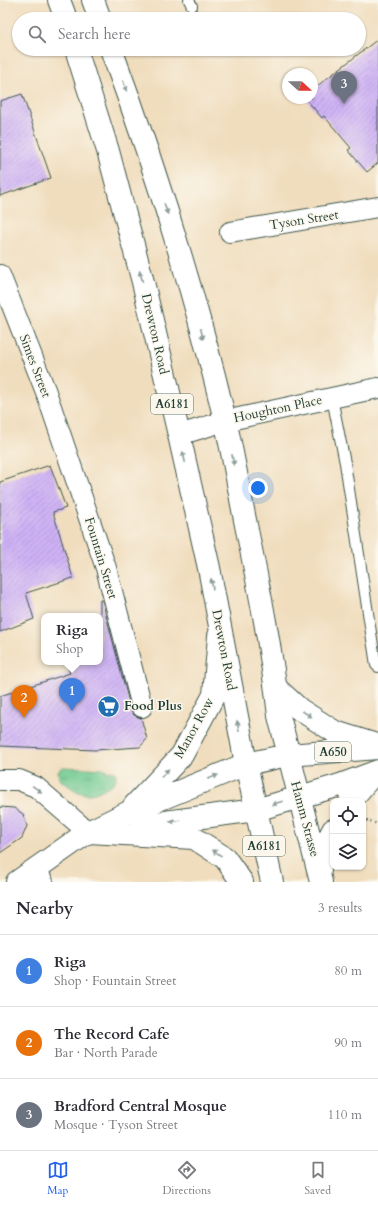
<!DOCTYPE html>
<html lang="en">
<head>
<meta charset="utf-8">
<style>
  :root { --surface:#fff; --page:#f7f7f7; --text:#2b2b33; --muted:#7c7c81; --line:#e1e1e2; --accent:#2563eb }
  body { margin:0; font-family:Cardo,serif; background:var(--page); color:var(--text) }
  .controls { position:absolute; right:12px; bottom:12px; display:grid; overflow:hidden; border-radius:8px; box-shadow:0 1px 3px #0004 }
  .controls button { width:36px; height:36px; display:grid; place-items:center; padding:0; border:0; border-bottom:1px solid var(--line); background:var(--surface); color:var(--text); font:20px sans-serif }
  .compass { position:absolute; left:282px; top:68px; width:36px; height:36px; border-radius:50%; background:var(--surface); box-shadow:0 1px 3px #0004; rotate:111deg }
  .you { position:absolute; left:258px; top:488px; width:14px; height:14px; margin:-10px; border:3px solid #fff; border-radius:50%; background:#1a73e8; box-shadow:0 0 0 6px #1a73e833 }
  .badge { display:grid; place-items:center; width:26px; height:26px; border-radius:50%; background:var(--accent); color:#fff; font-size:13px; font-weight:700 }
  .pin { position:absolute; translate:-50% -33px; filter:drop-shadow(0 1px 2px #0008) }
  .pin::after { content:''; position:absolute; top:21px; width:14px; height:12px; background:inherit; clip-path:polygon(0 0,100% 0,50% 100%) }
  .popup { position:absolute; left:41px; top:613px; width:62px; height:52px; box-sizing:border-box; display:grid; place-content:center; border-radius:8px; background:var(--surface); filter:drop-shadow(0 1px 3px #0005); font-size:13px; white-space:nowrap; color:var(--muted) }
  .popup b { font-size:15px; color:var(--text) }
  .popup::after { content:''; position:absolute; left:50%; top:100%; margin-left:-8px; border:8px solid transparent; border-top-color:var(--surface) }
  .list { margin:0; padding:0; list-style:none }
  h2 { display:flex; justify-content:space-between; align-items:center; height:52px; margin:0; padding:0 16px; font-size:17px }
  h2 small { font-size:13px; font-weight:400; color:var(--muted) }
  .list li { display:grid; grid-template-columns:26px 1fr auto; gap:12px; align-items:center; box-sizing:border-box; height:72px; padding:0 16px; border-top:1px solid var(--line) }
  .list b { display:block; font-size:15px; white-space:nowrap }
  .list p { margin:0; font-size:13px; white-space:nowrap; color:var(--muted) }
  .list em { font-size:13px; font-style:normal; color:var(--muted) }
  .icon { flex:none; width:22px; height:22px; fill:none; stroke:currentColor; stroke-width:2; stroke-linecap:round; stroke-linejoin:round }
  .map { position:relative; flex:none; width:378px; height:882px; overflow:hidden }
  .search { position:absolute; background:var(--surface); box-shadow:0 1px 3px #0004; left:12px; right:12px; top:12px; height:44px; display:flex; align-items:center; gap:10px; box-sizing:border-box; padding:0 14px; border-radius:22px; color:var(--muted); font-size:15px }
  .sheet { height:268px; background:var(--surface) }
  nav { display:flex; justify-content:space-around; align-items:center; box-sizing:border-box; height:56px; border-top:1px solid var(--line); background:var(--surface); font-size:11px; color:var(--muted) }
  nav a { display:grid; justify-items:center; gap:2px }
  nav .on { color:var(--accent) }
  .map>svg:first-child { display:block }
  .grass { fill:url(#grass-tufts); stroke:#488463 }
  .building { fill:url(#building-hatch) }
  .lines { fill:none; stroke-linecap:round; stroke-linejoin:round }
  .lane-casing { stroke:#3e5549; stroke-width:12 }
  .street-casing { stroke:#3e5549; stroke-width:22 }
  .secondary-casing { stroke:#3e5549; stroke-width:24 }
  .primary-casing { stroke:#3e5549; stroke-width:24 }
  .path { stroke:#3e5549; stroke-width:2.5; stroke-dasharray:1 3; stroke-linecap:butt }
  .lane { stroke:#fff; stroke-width:10 }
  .street { stroke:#fff; stroke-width:20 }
  .secondary { stroke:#fff; stroke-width:22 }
  .primary { stroke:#fff; stroke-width:22 }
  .oneway { fill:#8f9e9a }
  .labels { text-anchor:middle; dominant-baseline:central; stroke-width:3; stroke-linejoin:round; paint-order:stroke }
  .shield { fill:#fbf7ec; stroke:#61756b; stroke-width:1 }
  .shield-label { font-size:12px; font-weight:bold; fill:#1f3d34 }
  .street-label { font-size:13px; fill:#1f3d34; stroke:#fbf7ec }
  .poi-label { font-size:13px; font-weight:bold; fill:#1f3d34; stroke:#fbf7ec; text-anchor:start }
</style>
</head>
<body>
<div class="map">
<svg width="378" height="882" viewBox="0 0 378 882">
  <defs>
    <pattern id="grass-tufts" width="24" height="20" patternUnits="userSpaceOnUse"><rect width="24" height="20" fill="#72cb92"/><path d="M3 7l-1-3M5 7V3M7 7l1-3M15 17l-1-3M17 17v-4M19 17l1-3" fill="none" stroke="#5da678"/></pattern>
    <pattern id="building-hatch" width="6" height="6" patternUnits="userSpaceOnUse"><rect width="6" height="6" fill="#cfb2f6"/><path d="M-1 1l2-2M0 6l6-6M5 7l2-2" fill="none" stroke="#a792c8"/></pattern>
  </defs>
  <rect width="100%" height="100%" fill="#fbf7ec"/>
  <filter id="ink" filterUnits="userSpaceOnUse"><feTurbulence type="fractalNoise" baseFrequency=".025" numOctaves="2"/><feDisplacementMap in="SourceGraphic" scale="8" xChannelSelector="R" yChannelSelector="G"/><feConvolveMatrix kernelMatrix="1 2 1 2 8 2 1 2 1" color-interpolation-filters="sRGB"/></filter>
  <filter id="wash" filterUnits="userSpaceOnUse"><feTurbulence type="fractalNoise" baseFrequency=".012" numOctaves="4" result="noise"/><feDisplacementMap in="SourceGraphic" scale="16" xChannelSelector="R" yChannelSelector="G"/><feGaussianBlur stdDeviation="0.9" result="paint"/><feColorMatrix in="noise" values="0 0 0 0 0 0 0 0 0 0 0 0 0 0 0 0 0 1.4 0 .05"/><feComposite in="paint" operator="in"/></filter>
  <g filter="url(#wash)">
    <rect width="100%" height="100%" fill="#f0ddbd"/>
    <path class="grass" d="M63 767 106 769V772H110L111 770 116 773V779C114 784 109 786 104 789 83 800 77 791 59 779L58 771Z"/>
    <g id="blocks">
      <g class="building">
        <polygon points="378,39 378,163 367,172 348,150 351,148 324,116 322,118 305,98 312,98 312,90"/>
        <polygon points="22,94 51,178 0,196 0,101"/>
        <polygon points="50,465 66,508 53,512 73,578 26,593 34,619 0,632 0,482"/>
        <polygon points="100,600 102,600 131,710 134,715 141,718 147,739 140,747 95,750 0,746 0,696 70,673 66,662 100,662"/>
        <polygon points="0,807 14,808 23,814 27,826 22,838 0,853"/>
      </g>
    </g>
  </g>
  <g filter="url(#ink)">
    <use href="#blocks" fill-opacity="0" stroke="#3e5549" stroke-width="1"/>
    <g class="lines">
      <defs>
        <g id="lane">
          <polyline points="189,0 192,6"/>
          <polyline points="332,398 345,463 376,665 378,667"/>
        </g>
        <g id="street">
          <polyline points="230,232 378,207"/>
          <polyline points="0,275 46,392 106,568 142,707"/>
          <polyline points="179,435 225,421 378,388"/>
          <polyline points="0,780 19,780 36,787 88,832"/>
          <polyline points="36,869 43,882"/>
        </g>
        <g id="secondary">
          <polyline points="134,806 182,755 214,695 219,636"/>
          <polyline points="142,825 256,810"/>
          <polyline points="89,832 194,838 225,858 242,882"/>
          <polyline points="17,882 88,832 129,812 246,764"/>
        </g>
        <g id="primary">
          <polyline points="59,0 66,19"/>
          <polyline points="93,0 100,19"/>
          <polyline points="76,49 108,151 143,282 179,435 209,568 246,764 272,882"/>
          <path d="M111 49C156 170 195 294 225 420 233 454 239 490 246 525 259 588 272 652 279 716L321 882"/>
          <polyline points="277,689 299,709 335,732 373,744"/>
          <polyline points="246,764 288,755 378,748"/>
          <polyline points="350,801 374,773"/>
          <polyline points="256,810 340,785 378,771"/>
          <polyline points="320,870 323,849 333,830"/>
        </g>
      </defs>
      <use href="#lane" class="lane-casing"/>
      <use href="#street" class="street-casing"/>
      <use href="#secondary" class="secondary-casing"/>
      <use href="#primary" class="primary-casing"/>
      <polyline class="path" points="363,819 378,824"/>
      <use href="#lane" class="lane"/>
      <use href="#street" class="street"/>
      <use href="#secondary" class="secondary"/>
      <use href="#primary" class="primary"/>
    </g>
    <defs><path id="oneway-solid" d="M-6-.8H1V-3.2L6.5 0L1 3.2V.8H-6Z"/></defs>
    <g class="oneway">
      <use href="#oneway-solid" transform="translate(125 86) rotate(70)"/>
      <use href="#oneway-solid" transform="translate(166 209) rotate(72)"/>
      <use href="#oneway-solid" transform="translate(141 276) rotate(-105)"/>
      <use href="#oneway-solid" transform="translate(202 334) rotate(76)"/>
      <use href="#oneway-solid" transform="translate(184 457) rotate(-103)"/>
      <use href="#oneway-solid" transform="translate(233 460) rotate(79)"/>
      <use href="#oneway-solid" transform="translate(212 584) rotate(-101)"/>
      <use href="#oneway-solid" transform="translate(307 714) rotate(32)"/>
      <use href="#oneway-solid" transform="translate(238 726) rotate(-101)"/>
      <use href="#oneway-solid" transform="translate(165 773) rotate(-47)"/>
      <use href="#oneway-solid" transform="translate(213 777) rotate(-22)"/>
      <use href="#oneway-solid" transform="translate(37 789) rotate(35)"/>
      <use href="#oneway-solid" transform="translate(277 803) rotate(162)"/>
      <use href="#oneway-solid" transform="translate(175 821) rotate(173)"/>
      <use href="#oneway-solid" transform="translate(217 853) rotate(-146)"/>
    </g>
  </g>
  <defs>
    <symbol id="supermarket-disc" viewBox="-11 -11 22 22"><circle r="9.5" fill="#1f6fb2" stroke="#fbf7ec"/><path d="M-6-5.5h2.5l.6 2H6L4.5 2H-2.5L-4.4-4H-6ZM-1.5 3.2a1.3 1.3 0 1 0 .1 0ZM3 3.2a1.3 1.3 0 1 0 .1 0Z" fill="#fff"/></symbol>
  </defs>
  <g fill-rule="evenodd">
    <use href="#supermarket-disc" x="96" y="694" width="25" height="25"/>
  </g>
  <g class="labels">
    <g class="shield">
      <rect x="151" y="394" width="42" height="20" rx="3"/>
      <rect x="315" y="742" width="36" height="20" rx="3"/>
      <rect x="243" y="836" width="42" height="20" rx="3"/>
    </g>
    <g class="shield-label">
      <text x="172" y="404">A6181</text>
      <text x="333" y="752">A650</text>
      <text x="264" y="846">A6181</text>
    </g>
    <g class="street-label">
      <text transform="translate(304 220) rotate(-9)">Tyson Street</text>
      <text transform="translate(155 334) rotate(77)">Drewton Road</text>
      <text transform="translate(35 366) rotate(69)">Simes Street</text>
      <text transform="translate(278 409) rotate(-12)">Houghton Place</text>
      <text transform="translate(101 558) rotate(73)">Fountain Street</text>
      <text transform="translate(224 650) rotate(79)">Drewton Road</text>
      <text transform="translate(194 728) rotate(-61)">Manor Row</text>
      <text transform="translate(305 819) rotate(75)">Hamm Strasse</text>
    </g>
    <g class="poi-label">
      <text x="124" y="706">Food Plus</text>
    </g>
  </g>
</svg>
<div class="controls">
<button><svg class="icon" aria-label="locate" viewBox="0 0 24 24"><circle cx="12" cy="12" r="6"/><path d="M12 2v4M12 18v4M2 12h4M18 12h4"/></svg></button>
<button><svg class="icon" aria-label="layers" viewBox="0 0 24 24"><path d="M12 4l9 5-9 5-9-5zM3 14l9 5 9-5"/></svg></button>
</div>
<svg class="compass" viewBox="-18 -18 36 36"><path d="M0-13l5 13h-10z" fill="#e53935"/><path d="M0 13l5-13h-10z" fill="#7c7c81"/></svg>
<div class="you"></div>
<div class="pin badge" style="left:72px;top:711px;background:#3f7fe0">1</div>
<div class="popup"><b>Riga</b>Shop</div>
<div class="pin badge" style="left:24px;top:718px;background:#e8710a">2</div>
<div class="pin badge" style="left:344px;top:104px;background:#6b7280">3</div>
<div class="search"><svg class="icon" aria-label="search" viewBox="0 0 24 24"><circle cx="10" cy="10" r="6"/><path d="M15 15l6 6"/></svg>Search here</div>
</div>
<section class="sheet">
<h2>Nearby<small>3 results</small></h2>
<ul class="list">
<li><span class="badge" style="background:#3f7fe0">1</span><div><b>Riga</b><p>Shop · Fountain Street</p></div><em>80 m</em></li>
<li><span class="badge" style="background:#e8710a">2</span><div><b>The Record Cafe</b><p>Bar · North Parade</p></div><em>90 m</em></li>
<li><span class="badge" style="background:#6b7280">3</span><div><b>Bradford Central Mosque</b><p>Mosque · Tyson Street</p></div><em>110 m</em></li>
</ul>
</section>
<nav>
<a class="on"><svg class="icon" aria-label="map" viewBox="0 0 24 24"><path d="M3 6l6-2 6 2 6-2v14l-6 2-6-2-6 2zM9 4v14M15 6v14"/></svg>Map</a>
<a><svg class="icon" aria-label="directions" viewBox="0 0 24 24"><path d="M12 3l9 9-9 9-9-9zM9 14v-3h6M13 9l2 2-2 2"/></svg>Directions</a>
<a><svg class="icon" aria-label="saved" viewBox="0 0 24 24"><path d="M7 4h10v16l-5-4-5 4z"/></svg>Saved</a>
</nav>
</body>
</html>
